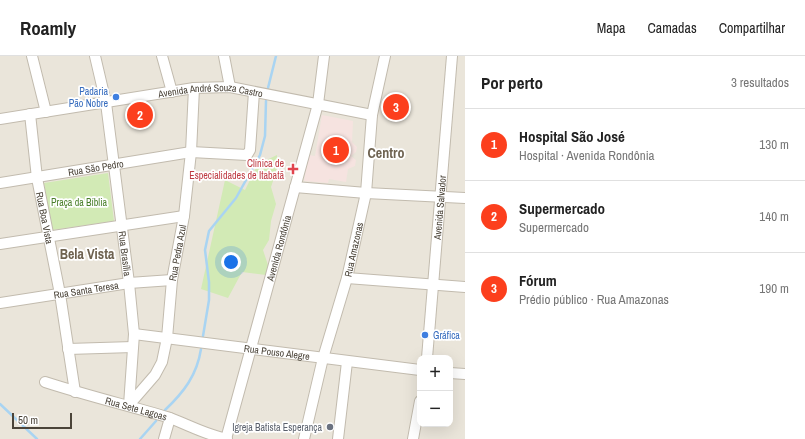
<!DOCTYPE html>
<html lang="pt">
<head>
<meta charset="utf-8">
<style>
  :root { --surface:#fff; --page:#f6f6f6; --text:#222; --muted:#767676; --line:#e0e0e0; --accent:#fc3f1d }
  body { margin:0; font-family:"Archivo Narrow",sans-serif; background:var(--page); color:var(--text) }
  .controls { position:absolute; right:12px; bottom:12px; display:grid; overflow:hidden; border-radius:8px; box-shadow:0 4px 16px #0002 }
  .controls button { width:36px; height:36px; display:grid; place-items:center; padding:0; border:0; border-bottom:1px solid var(--line); background:var(--surface); color:var(--text); font:20px sans-serif }
  .scale { position:absolute; left:12px; bottom:10px; width:60px; box-sizing:border-box; padding-left:4px; border:2px solid #4b4439; border-top:0; font-size:11px; line-height:14px; white-space:nowrap; color:#4b4439; -webkit-text-stroke:3px #fff; paint-order:stroke }
  .you { position:absolute; left:231px; top:206px; width:14px; height:14px; margin:-10px; border:3px solid #fff; border-radius:50%; background:#1a73e8; box-shadow:0 0 0 6px #1a73e833 }
  .badge { display:grid; place-items:center; width:26px; height:26px; border-radius:50%; background:var(--accent); color:#fff; font-size:13px; font-weight:700 }
  .pin { position:absolute; translate:-50% -50%; border:2px solid #fff; box-shadow:0 1px 4px #0006 }
  .list { margin:0; padding:0; list-style:none }
  h2 { display:flex; justify-content:space-between; align-items:center; height:52px; margin:0; padding:0 16px; font-size:17px }
  h2 small { font-size:13px; font-weight:400; color:var(--muted) }
  .list li { display:grid; grid-template-columns:26px 1fr auto; gap:12px; align-items:center; box-sizing:border-box; height:72px; padding:0 16px; border-top:1px solid var(--line) }
  .list b { display:block; font-size:15px; white-space:nowrap }
  .list p { margin:0; font-size:13px; white-space:nowrap; color:var(--muted) }
  .list em { font-size:13px; font-style:normal; color:var(--muted) }
  .map { position:relative; flex:none; width:465px; height:383px; overflow:hidden }
  header { display:flex; align-items:center; gap:24px; box-sizing:border-box; height:56px; padding:0 20px; background:var(--surface); border-bottom:1px solid var(--line) }
  header strong { font-size:19px }
  nav { display:flex; gap:22px; margin-inline-start:auto; font-size:14px }
  main { display:flex }
  aside { flex:1; background:var(--surface) }
  .map>svg:first-child { display:block }
  .residential { fill:#eae5da; fill-rule:evenodd }
  .medical { fill:#f6e3e0 }
  .green { fill:#d2eab5 }
  .lines { fill:none; stroke-linecap:round; stroke-linejoin:round }
  .stream { stroke:#a9d4f2; stroke-width:2.5 }
  .minor-casing { stroke:#c2bbae; stroke-width:12 }
  .minor { stroke:#fff; stroke-width:10 }
  .shop-dot { fill:#3f7fe0; stroke:#fff; stroke-width:1.5 }
  .health-dot { fill:#e0444e; stroke:#fff; stroke-width:1.5 }
  .worship-dot { fill:#6b7280; stroke:#fff; stroke-width:1.5 }
  .labels { text-anchor:middle; dominant-baseline:central; stroke-width:3.5; stroke-linejoin:round; paint-order:stroke }
  .shop-label { font-size:10px; fill:#366cbe; stroke:#fff; text-anchor:end }
  .street-label { font-size:10px; fill:#4b4439; stroke:#fff }
  .health-label { font-size:10px; fill:#be3a42; stroke:#fff; text-anchor:end }
  .park-label { font-size:10px; fill:#4a7f2a; stroke:#fff }
  .worship-label { font-size:10px; fill:#5b616d; stroke:#fff; text-anchor:end }
  .district-label { font-size:14px; font-weight:bold; fill:#6e6250; stroke:#fff }
</style>
</head>
<body>
<header>
<strong>Roamly</strong>
<nav><a>Mapa</a><a>Camadas</a><a>Compartilhar</a></nav>
</header>
<main>
<div class="map">
<svg width="465" height="383" viewBox="0 0 465 383">
  <rect width="100%" height="100%" fill="#f6f3ec"/>
  <path class="residential" d="M0 0H465V383H0ZM420 302H450V368H420Z"/>
  <polygon class="medical" points="322,59 353,65 352,86 357,91 356,96 351,100 356,104 355,110 348,113 346,126 329,123 328,127 304,125 308,99 315,100"/>
  <g class="green">
    <polygon points="277,99 277,113 271,131 276,148 271,165 269,184 263,194 268,209 266,219 242,216 228,242 201,233 225,124 245,134 258,108"/>
    <polygon points="108,117 114,165 52,174 44,127"/>
  </g>
  <g class="lines">
    <g class="stream">
      <polyline points="268,32 276,0"/>
      <polyline points="203,280 209,244 209,226 205,194 209,175 236,142 260,99 265,80 266,45"/>
      <polyline points="0,348 37,383"/>
      <path d="M165 354C184 336 197 319 201 293"/>
      <polyline points="140,383 156,365"/>
    </g>
    <defs>
      <g id="minor">
        <polyline points="32,0 46,56"/>
        <path id="s1" d="M95 0 106 47 129 227 134 278 129 349"/>
        <polyline points="162,0 172,36"/>
        <polyline points="224,0 230,31"/>
        <path id="s2" d="M30 58 37 122 60 238 75 336"/>
        <path id="s3" d="M0 63 194 32 230 31 372 59"/>
        <path id="s4" d="M0 127 191 96 247 99 250 94 254 36"/>
        <polyline points="295,131 366,137 465,142"/>
        <polyline points="0,188 184,160"/>
        <polyline points="347,222 465,231"/>
        <path id="s5" d="M0 247 129 227 172 224"/>
        <path id="s6" d="M134 278 420 314"/>
        <polyline points="68,293 133,291"/>
        <path id="s7" d="M427 302 452 0"/>
        <polyline points="450,317 465,318"/>
        <path id="s8" d="M45 326C85 339 126 349 167 361 187 368 206 379 227 383"/>
        <path id="s9" d="M129 349 155 319 162 306 167 282 172 224 184 160 191 96 194 32"/>
        <polyline points="164,383 170,362"/>
        <path id="s10" d="M226 383 318 48 324 0"/>
        <path id="s11" d="M304 383 323 302 347 222 366 137 372 59 385 0"/>
        <polyline points="338,383 347,306"/>
        <polyline points="413,383 420,345"/>
      </g>
    </defs>
    <use href="#minor" class="minor-casing"/>
    <use href="#minor" class="minor"/>
  </g>
  <g class="shop-dot">
    <circle cx="116" cy="41" r="4"/>
    <circle cx="425" cy="279" r="4"/>
  </g>
  <path class="health-dot" d="M291 107h4v4h4v4h-4v4h-4v-4h-4v-4h4z"/>
  <circle class="worship-dot" cx="330" cy="371" r="4"/>
  <g class="labels">
    <g class="shop-label">
      <text x="108" y="35">Padaria<tspan x="108" dy="12">Pão Nobre</tspan></text>
      <text x="433" y="279" text-anchor="start">Gráfica</text>
    </g>
    <g class="street-label">
      <text stroke="none"><textPath href="#s3" startOffset="213">Avenida André Souza Castro</textPath></text>
      <text stroke="none"><textPath href="#s4" startOffset="97">Rua São Pedro</textPath></text>
      <text stroke="none"><textPath href="#s7" startOffset="151">Avenida Salvador</textPath></text>
      <text stroke="none"><textPath href="#s2" startOffset="105">Rua Boa Vista</textPath></text>
      <text stroke="none"><textPath href="#s10" startOffset="198">Avenida Rondônia</textPath></text>
      <text stroke="none"><textPath href="#s11" startOffset="196">Rua Amazonas</textPath></text>
      <text stroke="none"><textPath href="#s9" startOffset="165">Rua Pedra Azul</textPath></text>
      <text stroke="none"><textPath href="#s1" startOffset="200">Rua Brasília</textPath></text>
      <text stroke="none"><textPath href="#s5" startOffset="87">Rua Santa Teresa</textPath></text>
      <text stroke="none"><textPath href="#s6" startOffset="144">Rua Pouso Alegre</textPath></text>
      <text stroke="none"><textPath href="#s8" startOffset="95">Rua Sete Lagoas</textPath></text>
    </g>
    <g class="health-label">
      <text x="284" y="107">Clínica de<tspan x="284" dy="12">Especialidades de Itabatã</tspan></text>
    </g>
    <g class="park-label">
      <text x="79" y="146">Praça da Bíblia</text>
    </g>
    <g class="worship-label">
      <text x="322" y="371">Igreja Batista Esperança</text>
    </g>
    <g class="district-label">
      <text x="386" y="97">Centro</text>
      <text x="87" y="198">Bela Vista</text>
    </g>
  </g>
</svg>
<div class="controls">
<button>+</button>
<button>−</button>
</div>
<div class="scale">50 m</div>
<div class="you"></div>
<div class="pin badge" style="left:336px;top:94px">1</div>
<div class="pin badge" style="left:140px;top:59px">2</div>
<div class="pin badge" style="left:396px;top:51px">3</div>
</div>
<aside>
<h2>Por perto<small>3 resultados</small></h2>
<ul class="list">
<li><span class="badge">1</span><div><b>Hospital São José</b><p>Hospital · Avenida Rondônia</p></div><em>130 m</em></li>
<li><span class="badge">2</span><div><b>Supermercado</b><p>Supermercado</p></div><em>140 m</em></li>
<li><span class="badge">3</span><div><b>Fórum</b><p>Prédio público · Rua Amazonas</p></div><em>190 m</em></li>
</ul>
</aside>
</main>
</body>
</html>
